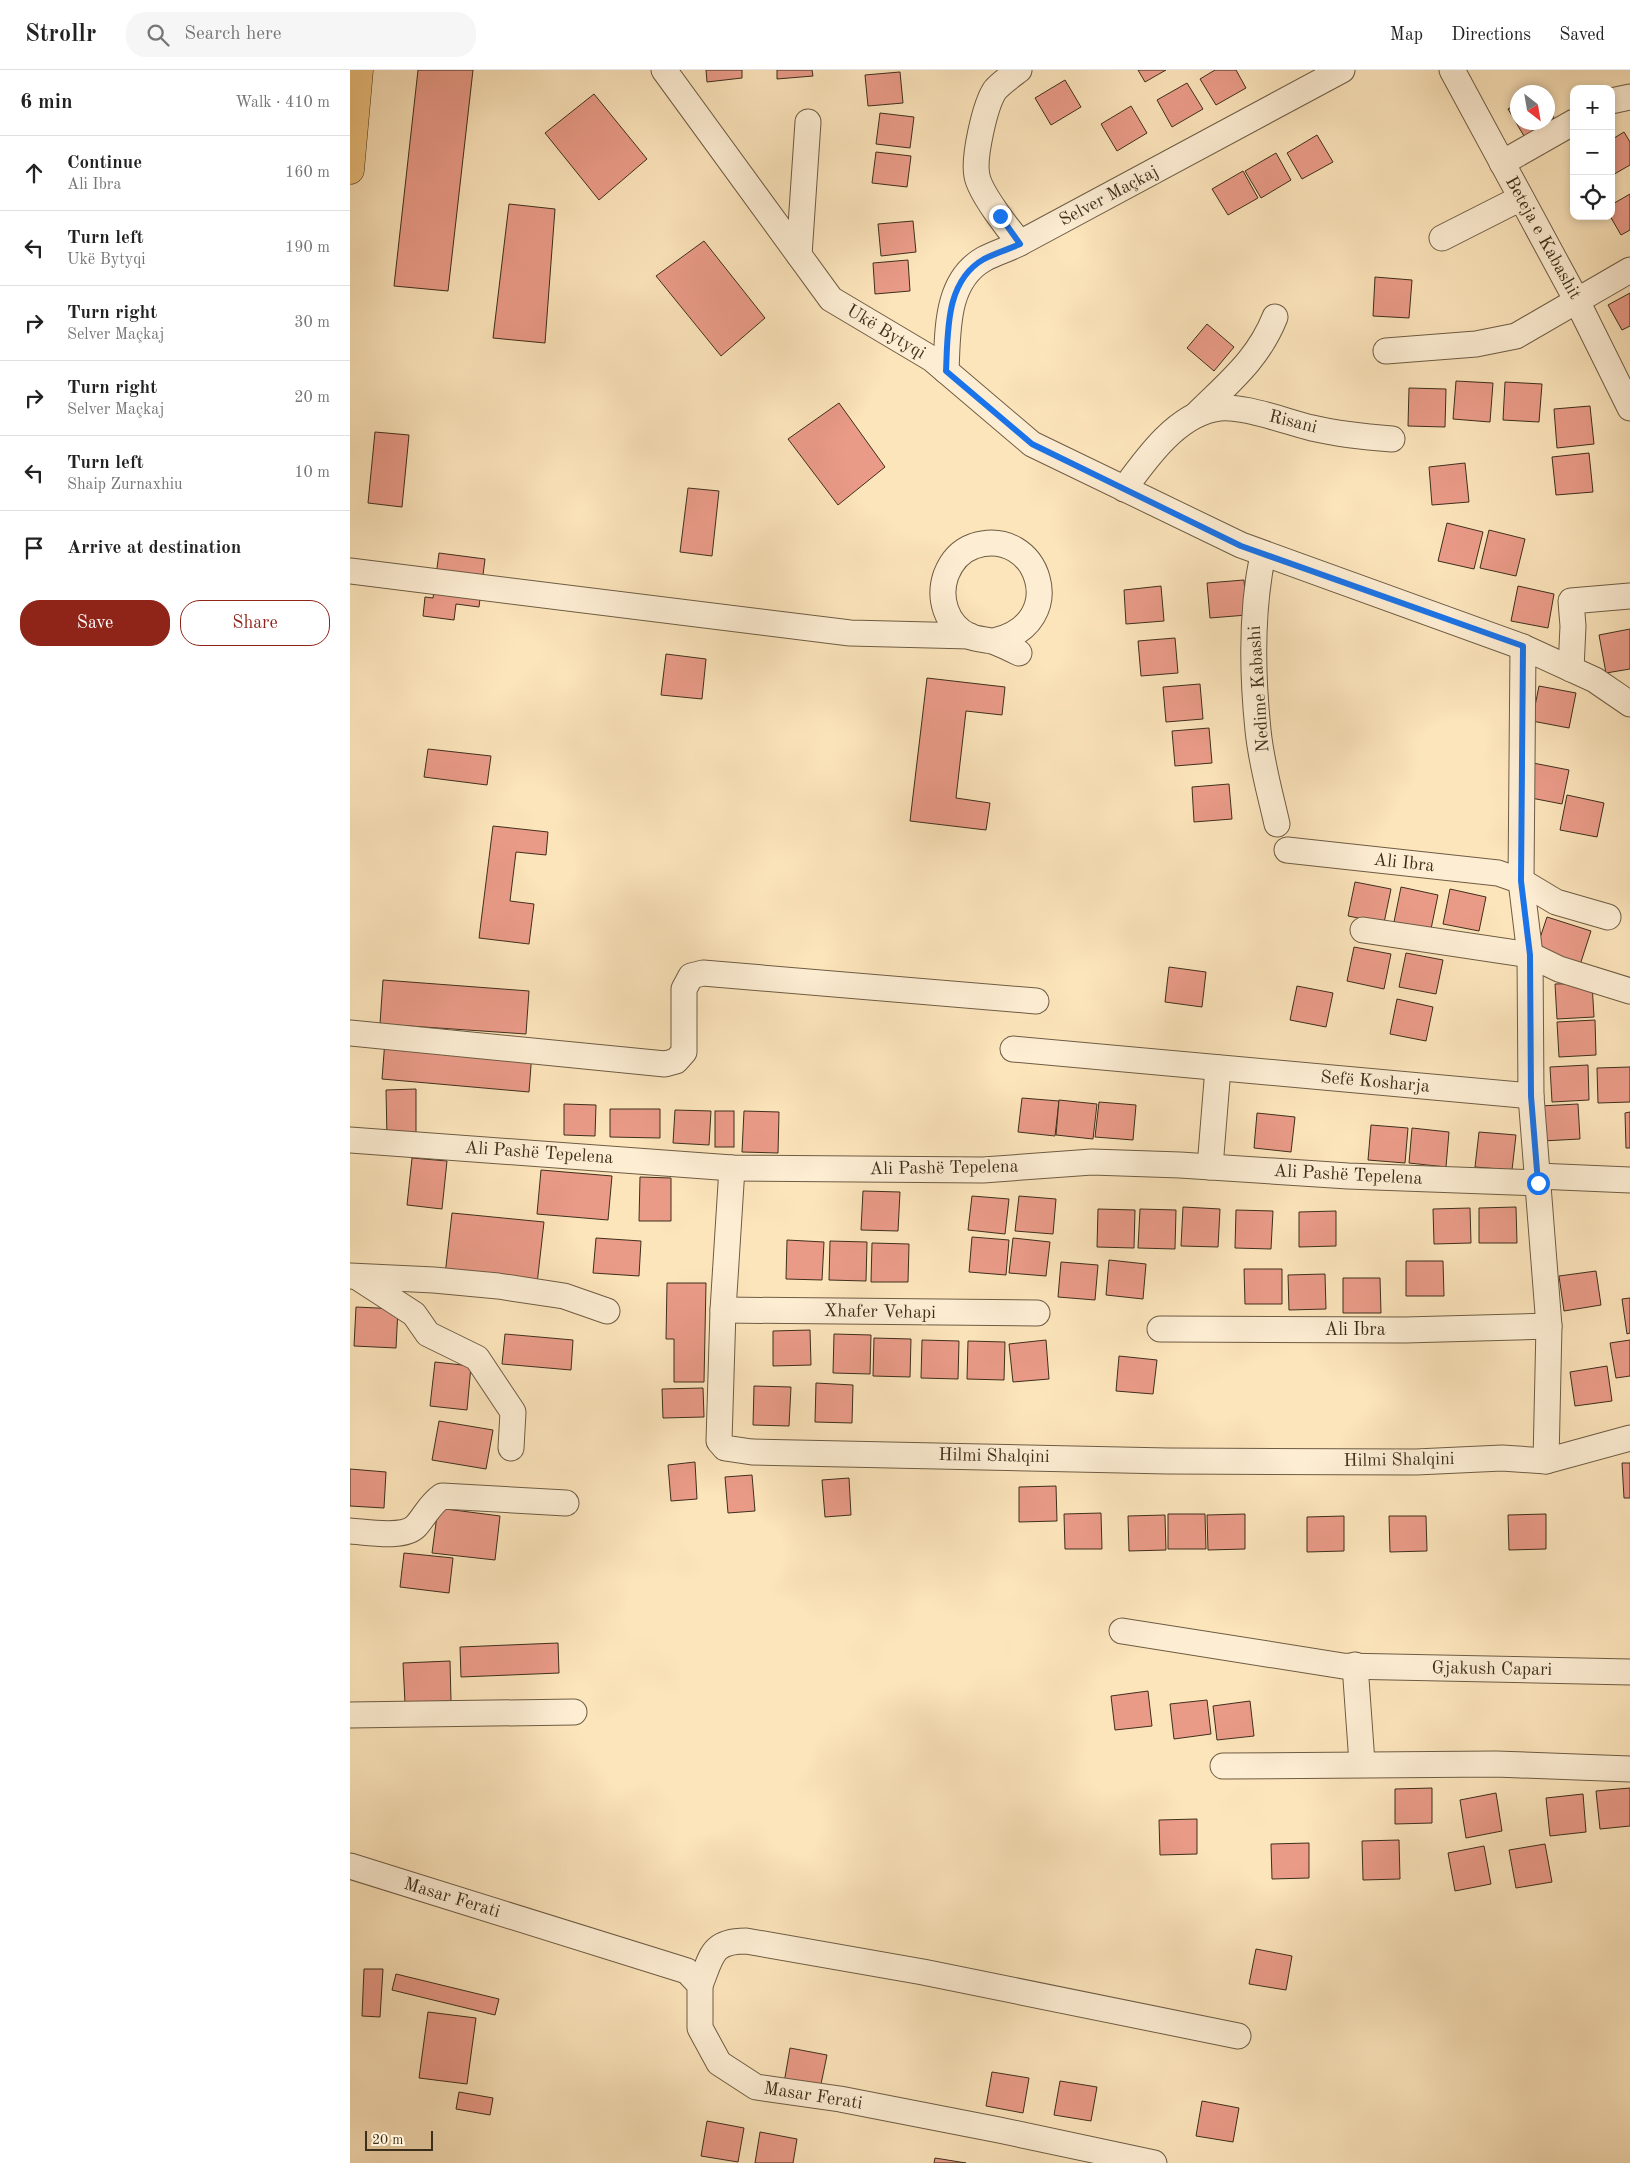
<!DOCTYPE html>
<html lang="en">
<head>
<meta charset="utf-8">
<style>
  :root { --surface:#fff; --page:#f6f6f6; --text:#222; --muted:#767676; --line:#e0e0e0; --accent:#8f2418 }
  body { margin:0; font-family:"Old Standard TT",serif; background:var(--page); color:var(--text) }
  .controls { position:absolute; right:15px; top:15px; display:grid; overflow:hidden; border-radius:10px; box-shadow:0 2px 8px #0003 }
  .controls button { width:45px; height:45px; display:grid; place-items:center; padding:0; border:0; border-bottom:1px solid var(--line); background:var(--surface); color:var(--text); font:25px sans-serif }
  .compass { position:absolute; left:1160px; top:15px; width:45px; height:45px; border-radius:50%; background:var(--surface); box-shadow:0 2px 8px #0003; rotate:149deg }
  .scale { position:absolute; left:15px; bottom:12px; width:68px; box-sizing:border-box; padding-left:5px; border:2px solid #3e2f1b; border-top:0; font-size:14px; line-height:18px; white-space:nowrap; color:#3e2f1b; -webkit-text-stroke:4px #fdedd3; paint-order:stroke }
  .stop { position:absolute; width:15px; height:15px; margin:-11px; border:4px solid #1a73e8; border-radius:50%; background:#fff }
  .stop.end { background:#1a73e8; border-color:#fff; box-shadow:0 1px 5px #0008 }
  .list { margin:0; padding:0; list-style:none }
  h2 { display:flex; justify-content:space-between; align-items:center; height:65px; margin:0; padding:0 20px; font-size:21px }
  h2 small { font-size:16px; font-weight:400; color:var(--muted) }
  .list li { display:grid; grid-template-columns:32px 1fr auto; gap:15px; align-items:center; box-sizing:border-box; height:75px; padding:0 20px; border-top:1px solid var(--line) }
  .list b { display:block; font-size:19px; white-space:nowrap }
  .list p { margin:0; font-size:16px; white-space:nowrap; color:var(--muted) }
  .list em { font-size:16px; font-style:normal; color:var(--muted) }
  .actions { display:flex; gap:10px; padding:15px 20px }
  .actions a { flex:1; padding:11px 0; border:1px solid var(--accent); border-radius:20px; text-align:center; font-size:18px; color:var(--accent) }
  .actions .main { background:var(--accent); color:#fff }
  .icon { flex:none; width:28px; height:28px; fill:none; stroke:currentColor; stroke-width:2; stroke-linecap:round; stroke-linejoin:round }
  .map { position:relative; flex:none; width:1280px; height:2093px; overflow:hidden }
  header { display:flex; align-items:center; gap:30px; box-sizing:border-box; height:70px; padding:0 25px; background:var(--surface); border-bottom:1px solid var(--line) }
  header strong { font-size:24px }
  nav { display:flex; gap:28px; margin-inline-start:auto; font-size:18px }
  .search { width:350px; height:45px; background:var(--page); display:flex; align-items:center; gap:12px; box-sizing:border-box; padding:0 18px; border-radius:20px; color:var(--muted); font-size:19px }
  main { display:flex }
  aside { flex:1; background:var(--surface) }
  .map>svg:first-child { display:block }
  .building { fill:#ea9b88; stroke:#3e2f1b }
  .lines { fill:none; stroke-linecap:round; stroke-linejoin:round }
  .minor-casing { stroke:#6e5c43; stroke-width:27 }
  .major-casing { stroke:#3e2f1b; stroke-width:29 }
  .minor { stroke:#fdedd3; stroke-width:25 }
  .major { stroke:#eec27e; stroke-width:28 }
  .route { stroke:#1a73e8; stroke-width:6 }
  .labels { text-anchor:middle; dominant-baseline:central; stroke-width:4.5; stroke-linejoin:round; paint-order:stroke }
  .street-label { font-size:18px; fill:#3e2f1b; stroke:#fdedd3 }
</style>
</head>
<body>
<header>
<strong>Strollr</strong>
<div class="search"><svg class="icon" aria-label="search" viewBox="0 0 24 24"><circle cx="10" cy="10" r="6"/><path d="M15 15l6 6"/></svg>Search here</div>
<nav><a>Map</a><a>Directions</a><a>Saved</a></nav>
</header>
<main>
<aside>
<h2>6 min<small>Walk · 410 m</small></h2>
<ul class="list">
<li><svg class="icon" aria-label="ahead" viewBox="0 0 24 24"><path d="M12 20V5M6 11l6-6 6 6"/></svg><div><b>Continue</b><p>Ali Ibra</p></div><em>160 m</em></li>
<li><svg class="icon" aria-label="left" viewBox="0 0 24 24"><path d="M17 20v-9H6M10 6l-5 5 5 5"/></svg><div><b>Turn left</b><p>Ukë Bytyqi</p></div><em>190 m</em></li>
<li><svg class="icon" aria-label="right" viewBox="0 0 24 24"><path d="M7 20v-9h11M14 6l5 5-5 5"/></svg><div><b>Turn right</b><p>Selver Maçkaj</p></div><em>30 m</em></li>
<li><svg class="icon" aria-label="right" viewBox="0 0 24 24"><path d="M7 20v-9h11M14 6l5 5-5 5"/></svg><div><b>Turn right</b><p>Selver Maçkaj</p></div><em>20 m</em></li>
<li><svg class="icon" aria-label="left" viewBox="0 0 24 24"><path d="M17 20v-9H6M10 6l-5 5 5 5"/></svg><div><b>Turn left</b><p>Shaip Zurnaxhiu</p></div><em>10 m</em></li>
<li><svg class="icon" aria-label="arrive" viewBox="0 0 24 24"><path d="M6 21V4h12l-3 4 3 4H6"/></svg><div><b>Arrive at destination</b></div></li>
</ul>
<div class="actions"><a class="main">Save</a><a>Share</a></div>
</aside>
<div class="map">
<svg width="1280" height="2093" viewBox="0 0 1280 2093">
  <rect width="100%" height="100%" fill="#fce4bb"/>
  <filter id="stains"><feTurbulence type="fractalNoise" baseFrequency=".004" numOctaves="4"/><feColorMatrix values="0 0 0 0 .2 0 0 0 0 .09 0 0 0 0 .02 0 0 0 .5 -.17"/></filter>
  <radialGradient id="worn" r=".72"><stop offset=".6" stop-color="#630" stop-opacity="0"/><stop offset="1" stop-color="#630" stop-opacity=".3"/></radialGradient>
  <g class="building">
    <polygon points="68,0 123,0 98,221 44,216"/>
    <polygon points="356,0 392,0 392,8 357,12"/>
    <polygon points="427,0 462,0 463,6 427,9"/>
    <polygon points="788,0 816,0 795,12"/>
    <polygon points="865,0 886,0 896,18 866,35 850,9"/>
    <polygon points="550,2 553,33 518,36 515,5"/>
    <polygon points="715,10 731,37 701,55 685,28"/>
    <polygon points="837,13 853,39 822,57 807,30"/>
    <polygon points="244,24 297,89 249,130 195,63"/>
    <polygon points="1168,33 1168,52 1197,52 1174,66 1158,39"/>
    <polygon points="781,36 797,63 767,81 751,54"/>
    <polygon points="1198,37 1204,48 1198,52"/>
    <polygon points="530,43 564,47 560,78 526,74"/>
    <polygon points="1274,62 1280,72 1280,95 1261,106 1261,70"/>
    <polygon points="967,65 983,92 952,109 937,83"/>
    <polygon points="526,82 561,86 557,117 522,113"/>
    <polygon points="926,83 941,110 911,128 895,101"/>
    <polygon points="893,101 908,128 878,145 862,119"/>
    <polygon points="1280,124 1280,160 1271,165 1260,146 1261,135"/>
    <polygon points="159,134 205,139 195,273 143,268"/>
    <polygon points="563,151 566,182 531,186 528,154"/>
    <polygon points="354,171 415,248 371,286 306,206"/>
    <polygon points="558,190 560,221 525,224 523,193"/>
    <polygon points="1025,207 1062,210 1059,248 1023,246"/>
    <polygon points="1280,223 1280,256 1272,260 1258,235"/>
    <polygon points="857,254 884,277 864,301 837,278"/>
    <polygon points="1106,311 1143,313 1140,352 1103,349"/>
    <polygon points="1155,312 1192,314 1189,352 1153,350"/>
    <polygon points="1059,318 1096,319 1095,357 1058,356"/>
    <polygon points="489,333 535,397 488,435 438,369"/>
    <polygon points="1240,336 1244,374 1207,378 1204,339"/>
    <polygon points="25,362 59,365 52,437 18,433"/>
    <polygon points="1239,383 1243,422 1206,425 1202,387"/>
    <polygon points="1115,393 1119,432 1082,435 1079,397"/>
    <polygon points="338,418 369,421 362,486 330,482"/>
    <polygon points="1097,453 1133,462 1124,499 1088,491"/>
    <polygon points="1139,460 1175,469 1166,506 1130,498"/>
    <polygon points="89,483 135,489 129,537 106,534 104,550 73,546 75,527 83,528"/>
    <polygon points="894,510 897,545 860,548 857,513"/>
    <polygon points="811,516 814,551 776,554 774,520"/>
    <polygon points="1168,516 1204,524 1198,558 1161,551"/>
    <polygon points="1280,559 1280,599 1256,603 1249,565"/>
    <polygon points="825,568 828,603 791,606 788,571"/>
    <polygon points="316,584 356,589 352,629 311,625"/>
    <polygon points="577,608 655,617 652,645 616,641 606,728 640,733 636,760 560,751"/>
    <polygon points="850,614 853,649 816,652 813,617"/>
    <polygon points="1189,616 1226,623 1219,658 1182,651"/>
    <polygon points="859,658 862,693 825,696 822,661"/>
    <polygon points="78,679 141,686 137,715 74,707"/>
    <polygon points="1183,693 1219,700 1212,734 1176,727"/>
    <polygon points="879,714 882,749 844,752 842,717"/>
    <polygon points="1217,725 1254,733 1247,767 1210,760"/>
    <polygon points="143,756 198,762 196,785 166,782 160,831 184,834 179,874 129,868"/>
    <polygon points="1005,812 1041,819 1034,853 998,846"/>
    <polygon points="1051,817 1088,825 1081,859 1044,852"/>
    <polygon points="1100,819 1136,827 1129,861 1093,854"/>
    <polygon points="1197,847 1241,861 1229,898 1185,883"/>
    <polygon points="1004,877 1041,884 1034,919 997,911"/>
    <polygon points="1056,883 1093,890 1086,924 1049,917"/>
    <polygon points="819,897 856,902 852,937 815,932"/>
    <polygon points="33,910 179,921 176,964 30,954"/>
    <polygon points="1242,913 1244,947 1207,949 1205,914"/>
    <polygon points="947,916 983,923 976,957 940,950"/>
    <polygon points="1047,929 1083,937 1076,971 1040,964"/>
    <polygon points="1245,950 1246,985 1209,987 1207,952"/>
    <polygon points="35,970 182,982 179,1022 32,1009"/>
    <polygon points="1238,995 1239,1030 1202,1032 1200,997"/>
    <polygon points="1280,997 1280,1032 1248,1033 1247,998"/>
    <polygon points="66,1019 66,1066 37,1067 36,1020"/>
    <polygon points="672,1028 709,1031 705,1066 668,1062"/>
    <polygon points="709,1030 747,1034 743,1069 706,1065"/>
    <polygon points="749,1032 786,1035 783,1070 745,1067"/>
    <polygon points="214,1034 246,1035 245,1066 214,1065"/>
    <polygon points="1228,1034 1230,1069 1192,1071 1190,1036"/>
    <polygon points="260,1039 310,1039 310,1068 260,1067"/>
    <polygon points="325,1040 361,1041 359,1075 323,1073"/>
    <rect x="365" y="1041" width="19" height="36"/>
    <polygon points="394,1041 429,1042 428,1083 392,1082"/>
    <polygon points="1280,1042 1280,1078 1276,1078 1275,1043"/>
    <polygon points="907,1043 945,1047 941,1082 904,1078"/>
    <polygon points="1021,1055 1058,1058 1055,1093 1018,1090"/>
    <polygon points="1062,1058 1099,1062 1096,1097 1059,1093"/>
    <polygon points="1129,1062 1166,1065 1162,1100 1125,1097"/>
    <polygon points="62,1088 97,1091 92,1139 57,1135"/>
    <polygon points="191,1100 262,1106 258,1150 187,1144"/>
    <polygon points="290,1107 321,1108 321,1151 289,1151"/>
    <polygon points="513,1121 550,1122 548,1161 511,1160"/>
    <polygon points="622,1126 659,1129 655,1164 618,1160"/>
    <polygon points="669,1126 706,1129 703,1164 665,1161"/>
    <polygon points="833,1137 870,1139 868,1177 831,1176"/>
    <polygon points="1166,1137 1167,1173 1129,1173 1129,1138"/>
    <polygon points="1120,1138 1121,1173 1084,1174 1083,1139"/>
    <polygon points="748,1139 785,1140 784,1178 747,1177"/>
    <polygon points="790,1139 826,1140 825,1179 788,1178"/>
    <polygon points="886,1140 923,1141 921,1179 885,1178"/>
    <polygon points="986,1141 986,1176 949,1177 949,1142"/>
    <polygon points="102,1143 194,1152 187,1214 95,1205"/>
    <polygon points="622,1167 659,1170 656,1205 619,1202"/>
    <polygon points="246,1168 291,1171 289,1206 243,1203"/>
    <polygon points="663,1168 700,1172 696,1206 659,1203"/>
    <polygon points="437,1170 474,1172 472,1210 436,1209"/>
    <polygon points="480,1171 517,1172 516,1211 479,1210"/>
    <polygon points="522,1173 559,1174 558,1212 521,1212"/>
    <polygon points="759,1190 796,1194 793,1229 756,1225"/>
    <polygon points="1056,1191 1093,1191 1094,1226 1056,1226"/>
    <polygon points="711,1192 748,1195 745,1230 708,1227"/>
    <polygon points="894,1199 932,1199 932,1234 895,1234"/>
    <polygon points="1246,1201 1251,1235 1214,1241 1209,1206"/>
    <polygon points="975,1204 976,1239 939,1240 938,1205"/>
    <polygon points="993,1208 1030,1208 1031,1243 993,1243"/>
    <polygon points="317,1213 356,1213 354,1312 324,1312 324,1269 316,1269"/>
    <polygon points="1280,1228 1280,1263 1277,1264 1272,1229"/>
    <polygon points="6,1237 48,1239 46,1278 4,1276"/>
    <polygon points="460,1260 461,1295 423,1296 423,1261"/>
    <polygon points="155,1264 223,1270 221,1300 152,1294"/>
    <polygon points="484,1264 521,1265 520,1304 483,1303"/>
    <polygon points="524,1268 561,1269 560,1307 523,1306"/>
    <polygon points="572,1270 609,1271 608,1309 571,1308"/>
    <polygon points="696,1270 699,1309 663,1312 659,1274"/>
    <polygon points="1280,1270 1280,1306 1266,1308 1260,1273"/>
    <polygon points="618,1271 655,1272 654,1310 617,1309"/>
    <polygon points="769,1286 807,1290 803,1324 766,1321"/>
    <polygon points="85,1292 121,1296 117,1340 80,1336"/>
    <polygon points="1257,1296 1262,1331 1225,1336 1220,1302"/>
    <polygon points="466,1313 503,1315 502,1353 465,1352"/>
    <polygon points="404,1316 441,1317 439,1356 403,1355"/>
    <polygon points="353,1318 354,1347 313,1348 312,1319"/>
    <polygon points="89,1351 143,1360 136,1399 82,1390"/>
    <polygon points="345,1392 347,1429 321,1431 318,1395"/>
    <polygon points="1272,1393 1280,1393 1280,1428 1274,1428"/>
    <polygon points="0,1399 36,1402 34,1438 0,1436"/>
    <polygon points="402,1405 405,1441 378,1443 375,1407"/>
    <polygon points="499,1408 501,1445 475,1447 472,1410"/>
    <polygon points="706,1416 707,1451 669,1452 669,1417"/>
    <polygon points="88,1438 150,1446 145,1490 82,1483"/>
    <polygon points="751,1443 752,1479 715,1479 714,1444"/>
    <polygon points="818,1444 855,1444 856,1479 818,1479"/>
    <polygon points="895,1444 895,1479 858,1480 857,1445"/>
    <polygon points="1196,1444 1196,1479 1159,1480 1158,1445"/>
    <polygon points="815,1445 816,1480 779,1481 778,1446"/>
    <polygon points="994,1446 994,1481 957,1482 957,1447"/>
    <polygon points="1039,1446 1076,1446 1077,1481 1040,1482"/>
    <polygon points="54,1483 103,1488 99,1523 50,1517"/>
    <polygon points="208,1573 209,1603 111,1607 110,1577"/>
    <polygon points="100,1591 101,1631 55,1633 53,1593"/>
    <polygon points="798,1621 802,1656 765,1660 761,1626"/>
    <polygon points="857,1630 861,1664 824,1669 820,1634"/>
    <polygon points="900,1631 904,1666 867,1670 863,1636"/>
    <polygon points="1082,1718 1082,1753 1045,1754 1045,1719"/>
    <polygon points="1280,1718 1280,1756 1250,1759 1246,1721"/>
    <polygon points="1146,1723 1152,1761 1116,1768 1110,1730"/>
    <polygon points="1233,1724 1236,1762 1200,1766 1196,1728"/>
    <polygon points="847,1749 847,1784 810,1785 809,1750"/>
    <polygon points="1049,1770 1050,1809 1013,1810 1012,1771"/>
    <polygon points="959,1773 959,1808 922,1809 921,1774"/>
    <polygon points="1195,1774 1202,1812 1166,1818 1159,1780"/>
    <polygon points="1134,1776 1141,1814 1105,1821 1098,1783"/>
    <polygon points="906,1879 942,1886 936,1920 899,1914"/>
    <polygon points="14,1899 33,1899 30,1947 12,1946"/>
    <polygon points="46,1904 149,1929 145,1945 42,1920"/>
    <polygon points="78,1942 126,1948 117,2014 69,2008"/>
    <polygon points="440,1978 477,1985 470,2019 434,2013"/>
    <polygon points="642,2002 679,2008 673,2043 636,2036"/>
    <polygon points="710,2011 747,2017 741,2051 704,2045"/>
    <polygon points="109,2022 143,2028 140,2045 106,2039"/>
    <polygon points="852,2031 889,2038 883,2072 846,2066"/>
    <polygon points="357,2051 394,2058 388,2092 351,2086"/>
    <polygon points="410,2062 447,2069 443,2093 405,2093"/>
    <polygon points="585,2088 616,2093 584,2093"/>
  </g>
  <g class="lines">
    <defs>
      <g id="minor">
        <polyline points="314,0 481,229 582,289 682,374 891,475 1173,577 1245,610 1280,634"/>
        <path d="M669 0C661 6 651 13 645 20 635 35 623 88 627 106 630 123 659 160 670 173"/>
        <polyline points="1102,0 1227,231 1280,338"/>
        <polyline points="1261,31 1280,27"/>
        <polyline points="1152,93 1224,52"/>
        <polyline points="1092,168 1171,128"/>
        <polyline points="449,185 458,52"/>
        <polyline points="1036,281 1126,274 1166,266 1280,200"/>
        <path d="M596 301C598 262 595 211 634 189 645 183 659 179 670 173L992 0"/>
        <path d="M846 345C878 313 908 290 925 247"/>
        <path d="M774 419C796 389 825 347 864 339 889 333 936 352 962 358 988 364 1015 367 1042 369"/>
        <path d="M913 484C901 541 902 602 908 660 911 692 920 723 927 754"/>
        <polyline points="0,501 500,563 620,566"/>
        <path d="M644 571C722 553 688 455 624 476 610 481 601 492 596 505 588 528 596 555 619 566 627 570 637 569 645 572 653 575 661 579 669 583"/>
        <polyline points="1173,577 1171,811 1180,885 1181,1026 1199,1256 1196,1391"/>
        <polyline points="1221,599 1223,556 1221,531 1280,526"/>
        <polyline points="937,780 1148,803 1171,811 1206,832 1258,847"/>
        <polyline points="1013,860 1180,885 1209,899 1280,921"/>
        <polyline points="0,963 315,994 326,991 334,982 334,919 341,906 353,903 686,931"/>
        <polyline points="663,979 1181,1026"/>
        <polyline points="0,1070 382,1098 633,1100 742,1092 830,1095 998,1106 1188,1113"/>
        <polyline points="860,1097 868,998"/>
        <polyline points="382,1098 373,1240 369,1371 375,1378 402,1382 818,1391 1066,1392 1152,1388 1196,1391 1280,1368"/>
        <polyline points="1187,1106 1280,1110"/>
        <polyline points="0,1206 84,1210 148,1216 214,1226 257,1241"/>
        <polyline points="7,1207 64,1244 78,1264 127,1288 163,1342 161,1378"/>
        <polyline points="373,1240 687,1243"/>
        <polyline points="810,1259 1055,1260 1199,1256"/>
        <path d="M0 1461C17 1462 54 1469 66 1456 75 1446 80 1434 92 1426L216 1433"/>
        <polyline points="772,1561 993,1596 1280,1602"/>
        <polyline points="1005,1595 1012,1693"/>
        <polyline points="0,1645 224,1642"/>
        <polyline points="873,1696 1146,1694 1280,1699"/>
        <polyline points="0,1796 337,1901 350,1915 350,1958 369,1993 406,2017 490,2029 649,2060 804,2093"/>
        <path d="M350 1915C362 1886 361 1871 396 1871L573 1902 888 1966"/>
      </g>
      <polyline id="major" points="0,100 9,0"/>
    </defs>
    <use href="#minor" class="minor-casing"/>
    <use href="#major" class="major-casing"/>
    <use href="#minor" class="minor"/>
    <use href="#major" class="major"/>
  </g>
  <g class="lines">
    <path class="route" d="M650 146 670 174C659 179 646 183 634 189 595 211 598 262 596 301L682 374 891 476 1173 576 1171 811 1180 885 1181 1026 1188 1113"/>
  </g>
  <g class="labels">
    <g class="street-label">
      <text transform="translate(759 126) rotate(-28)">Selver Maçkaj</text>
      <text transform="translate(1193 168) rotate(61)">Beteja e Kabashit</text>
      <text transform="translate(536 262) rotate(31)">Ukë Bytyqi</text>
      <text transform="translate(943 352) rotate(14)">Risani</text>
      <text transform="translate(909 619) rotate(-94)">Nedime Kabashi</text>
      <text transform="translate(1054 793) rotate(6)">Ali Ibra</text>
      <text transform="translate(1025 1012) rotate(5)">Sefë Kosharja</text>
      <text transform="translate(189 1083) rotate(4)">Ali Pashë Tepelena</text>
      <text transform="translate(594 1098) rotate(-1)">Ali Pashë Tepelena</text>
      <text transform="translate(998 1105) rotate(3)">Ali Pashë Tepelena</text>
      <text transform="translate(530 1242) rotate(1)">Xhafer Vehapi</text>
      <text x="1005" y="1260">Ali Ibra</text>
      <text transform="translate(644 1386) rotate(1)">Hilmi Shalqini</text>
      <text transform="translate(1049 1390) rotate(-1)">Hilmi Shalqini</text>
      <text transform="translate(1142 1599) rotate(1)">Gjakush Capari</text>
      <text transform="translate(102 1828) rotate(17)">Masar Ferati</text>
      <text transform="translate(463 2026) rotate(9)">Masar Ferati</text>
    </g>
  </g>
  <rect width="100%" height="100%" filter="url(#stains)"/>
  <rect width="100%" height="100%" fill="url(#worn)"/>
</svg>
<div class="controls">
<button>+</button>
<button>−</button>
<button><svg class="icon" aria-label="locate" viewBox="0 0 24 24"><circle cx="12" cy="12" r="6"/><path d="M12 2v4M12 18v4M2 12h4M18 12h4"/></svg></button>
</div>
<svg class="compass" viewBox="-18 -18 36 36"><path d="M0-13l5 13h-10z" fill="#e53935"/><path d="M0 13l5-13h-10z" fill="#767676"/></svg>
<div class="scale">20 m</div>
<div class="stop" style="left:1188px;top:1113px"></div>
<div class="stop end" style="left:650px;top:146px"></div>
</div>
</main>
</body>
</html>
